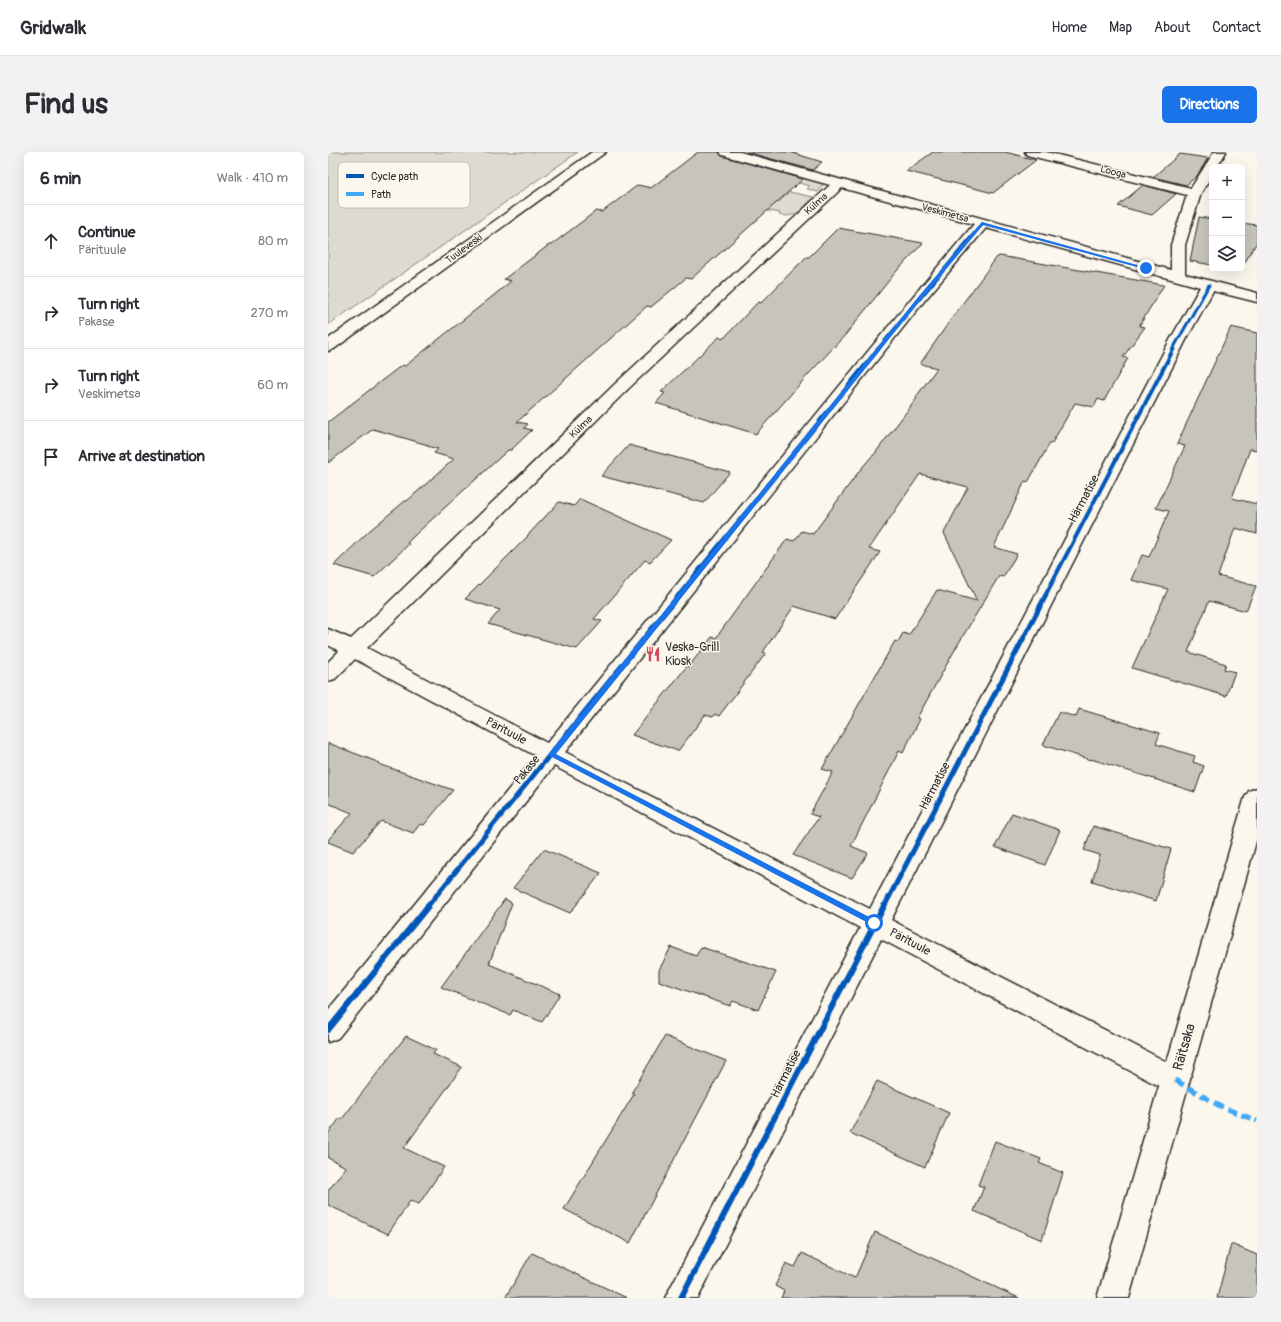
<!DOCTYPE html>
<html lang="en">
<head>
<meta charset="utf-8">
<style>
  :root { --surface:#fff; --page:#f2f2f3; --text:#2b2b33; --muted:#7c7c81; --line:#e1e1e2; --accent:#1a73e8 }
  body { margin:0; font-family:Pangolin,sans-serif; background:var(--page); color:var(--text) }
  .controls { position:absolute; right:12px; top:12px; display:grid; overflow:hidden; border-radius:6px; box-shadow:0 4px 16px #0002 }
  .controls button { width:36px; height:36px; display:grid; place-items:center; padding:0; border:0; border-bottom:1px solid var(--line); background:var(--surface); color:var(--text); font:20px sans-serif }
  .stop { position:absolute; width:12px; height:12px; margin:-9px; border:3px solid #1a73e8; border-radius:50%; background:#fff }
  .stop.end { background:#1a73e8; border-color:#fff; box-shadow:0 1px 4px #0008 }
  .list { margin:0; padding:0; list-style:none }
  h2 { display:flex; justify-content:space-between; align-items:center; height:52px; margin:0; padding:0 16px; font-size:17px }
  h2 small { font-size:13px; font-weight:400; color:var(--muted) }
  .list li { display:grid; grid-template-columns:26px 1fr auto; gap:12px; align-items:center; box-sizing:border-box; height:72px; padding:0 16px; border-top:1px solid var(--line) }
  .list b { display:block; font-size:15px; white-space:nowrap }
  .list p { margin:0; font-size:13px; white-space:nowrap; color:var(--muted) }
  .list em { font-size:13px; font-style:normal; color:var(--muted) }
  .icon { flex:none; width:22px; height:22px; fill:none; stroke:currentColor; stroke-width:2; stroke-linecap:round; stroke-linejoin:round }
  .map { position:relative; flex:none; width:929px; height:1146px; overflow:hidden; border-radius:6px }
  header { display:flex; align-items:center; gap:24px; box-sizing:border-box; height:56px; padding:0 20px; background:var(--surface); border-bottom:1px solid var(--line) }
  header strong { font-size:19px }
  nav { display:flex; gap:22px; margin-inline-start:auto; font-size:14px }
  .intro { display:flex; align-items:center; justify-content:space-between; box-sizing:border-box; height:96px; padding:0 24px }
  h1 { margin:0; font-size:28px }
  .button { padding:10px 18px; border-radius:6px; background:var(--accent); color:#fff; font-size:14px; font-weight:700 }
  main { display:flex; gap:24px; padding:0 24px }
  aside { flex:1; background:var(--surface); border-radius:6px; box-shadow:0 4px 16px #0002 }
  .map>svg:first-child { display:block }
  .green { fill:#dddad0; stroke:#84827e }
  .building { fill:#c7c4bc; stroke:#2b2b2b }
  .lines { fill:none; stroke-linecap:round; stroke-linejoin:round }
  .minor-casing { stroke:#2b2b2b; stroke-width:3 }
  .minor { fill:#fbf7ec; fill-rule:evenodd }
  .quiet { stroke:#3fa9f5; stroke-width:5; stroke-dasharray:10 5; stroke-linecap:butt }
  .cycleway-far3-casing { stroke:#fbf7ec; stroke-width:4.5 }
  .cycleway-far2-casing { stroke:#fbf7ec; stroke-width:6 }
  .cycleway-far1-casing { stroke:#fbf7ec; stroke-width:8 }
  .cycleway-casing { stroke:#fbf7ec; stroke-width:9 }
  .cycleway-far3 { stroke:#0057b8; stroke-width:3 }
  .cycleway-far2 { stroke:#0057b8; stroke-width:4 }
  .cycleway-far1 { stroke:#0057b8; stroke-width:5 }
  .cycleway { stroke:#0057b8; stroke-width:6 }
  .route { fill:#1a73e8 }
  .labels { text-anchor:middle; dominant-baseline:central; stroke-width:3; stroke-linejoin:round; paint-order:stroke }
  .far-street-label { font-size:10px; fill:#2b2b2b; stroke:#fbf7ec }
  .street-label { font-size:12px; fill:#2b2b2b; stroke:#fbf7ec }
  .poi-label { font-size:12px; fill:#2b2b2b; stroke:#fbf7ec; text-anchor:start }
  .near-street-label { font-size:14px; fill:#2b2b2b; stroke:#fbf7ec }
  .key { fill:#fbf7ec; stroke:#bdbab2; stroke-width:1 }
  .key-label { font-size:11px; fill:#2b2b2b }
</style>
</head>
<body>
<header>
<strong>Gridwalk</strong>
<nav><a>Home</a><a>Map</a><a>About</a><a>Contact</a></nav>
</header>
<div class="intro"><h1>Find us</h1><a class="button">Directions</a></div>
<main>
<aside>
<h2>6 min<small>Walk · 410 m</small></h2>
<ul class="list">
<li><svg class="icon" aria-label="ahead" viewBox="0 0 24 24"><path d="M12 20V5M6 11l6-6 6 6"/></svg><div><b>Continue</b><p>Pärituule</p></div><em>80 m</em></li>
<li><svg class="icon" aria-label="right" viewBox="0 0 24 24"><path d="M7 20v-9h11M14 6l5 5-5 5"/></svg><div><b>Turn right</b><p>Pakase</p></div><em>270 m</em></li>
<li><svg class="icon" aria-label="right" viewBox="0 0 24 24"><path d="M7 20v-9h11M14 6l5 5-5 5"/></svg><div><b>Turn right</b><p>Veskimetsa</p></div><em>60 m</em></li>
<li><svg class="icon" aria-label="arrive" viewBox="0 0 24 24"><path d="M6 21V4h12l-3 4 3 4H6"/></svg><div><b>Arrive at destination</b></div></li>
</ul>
</aside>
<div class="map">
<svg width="929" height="1146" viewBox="0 0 929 1146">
  <rect width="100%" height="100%" fill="#fbf7ec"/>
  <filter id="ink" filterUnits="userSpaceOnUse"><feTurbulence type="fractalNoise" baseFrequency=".025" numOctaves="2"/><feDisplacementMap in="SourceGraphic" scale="8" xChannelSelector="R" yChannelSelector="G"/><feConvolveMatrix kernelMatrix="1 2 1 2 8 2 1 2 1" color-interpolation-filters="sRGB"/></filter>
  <g filter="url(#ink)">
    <g class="green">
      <polygon points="0,0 250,0 0,173"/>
      <polygon points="447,19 494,31 494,35 490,40 479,37 482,34 441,23"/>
      <path d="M461 40 486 45C474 56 469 67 451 63L452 61 372 46 419 44 451 50Z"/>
    </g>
    <g class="building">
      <polygon points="370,0 391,0 394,4 475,27 363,127 358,126 323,155 319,154 189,270 200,272 196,276 204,278 183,298 180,298 89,381 79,391 81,392 46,425 6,413 41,379 77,349 79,349 126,307 106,301 110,297 99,294 100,293 45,277 0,311 0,270 74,213 77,214 165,144 183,129 176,127 221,93 223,93 268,59 274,60 310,33 323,36"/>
      <polygon points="418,0 462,0 494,10 485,18"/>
      <polygon points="605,0 677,0 708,8 665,41 578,19"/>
      <polygon points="852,2 880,6 869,24 858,33 825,25"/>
      <polygon points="815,33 848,42 824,63 790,54"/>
      <polygon points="871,65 884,67 884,113 862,109"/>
      <polygon points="914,71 929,73 929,90 914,115"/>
      <polygon points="510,76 595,91 567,121 518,182 478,225 428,282 328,251 337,241 333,240 391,185 396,186 430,150 433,151 478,105 481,105"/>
      <polygon points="672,104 836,133 811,174 817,175 795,205 800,206 776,249 770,247 766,255 747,251 724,291 722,291 700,330 697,329 666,395 689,402 675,425 671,424 629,494 589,566 592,567 575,601 571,599 523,694 540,701 524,726 465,703 491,665 482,662 505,620 494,617 567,489 570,490 575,481 581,483 609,438 649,449 616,381 640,335 592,322 541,397 552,400 507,467 466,454 435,500 438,501 391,564 387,562 385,565 377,563 350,599 304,583 359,514 361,514 384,485 388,486 459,387 466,389 474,379 485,382 532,318 544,304 545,304 589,246 588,245 609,216 592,212 626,163 669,105"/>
      <polygon points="903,175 929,181 929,298 922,297 904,346 929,352 929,382 907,376 890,424 928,434 918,459 881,449 860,500 898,512 896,517 907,520 898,544 804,516 840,437 803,428 814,403 821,405 841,359 828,356 857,294 849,292"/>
      <polygon points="301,293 402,320 376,351 273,324"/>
      <polygon points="252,347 343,388 322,410 317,408 266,467 274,469 249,497 160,472 172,458 137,447 200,384 199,384 231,350 246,354"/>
      <polygon points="751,557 832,581 828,592 867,604 865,610 876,614 867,640 763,607 763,608 715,593 731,560 748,565"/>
      <polygon points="0,591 52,611 51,612 125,638 96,673 92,672 85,681 53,669 25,700 0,690 0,688 24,661 0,651"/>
      <polygon points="684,661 732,678 717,713 667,695"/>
      <polygon points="765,674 843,697 828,749 764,729 772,703 756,698"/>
      <polygon points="216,697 273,721 242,761 185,736"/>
      <polygon points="177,747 184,751 161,812 232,842 214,870 185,858 182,863 113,835"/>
      <polygon points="343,795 368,804 373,795 448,820 430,858 405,849 402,854 331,829 331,818"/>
      <polygon points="78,884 108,898 105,902 134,915 76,996 116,1015 91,1052 82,1049 60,1082 0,1053 0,1039 18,1015 0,1006 0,982 12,966 14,967"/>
      <polygon points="337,884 398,909 302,1091 236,1057 306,942 304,940"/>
      <polygon points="549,929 621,961 597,1015 522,981"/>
      <polygon points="667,989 713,1007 711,1011 735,1021 714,1088 646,1059 656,1035 650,1033"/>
      <polygon points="547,1080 691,1146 453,1146 456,1139 447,1134 458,1111 467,1115 474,1101 527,1126"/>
      <polygon points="903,1092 929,1103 929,1146 889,1146"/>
      <polygon points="204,1101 299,1146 177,1146"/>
    </g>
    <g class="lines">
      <defs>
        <g id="minor">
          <polygon points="264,0 278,0 6,197 0,199 0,187"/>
          <path d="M392 0H412L843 118V93L859 43 699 3 697 0H718L863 36 886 0H898L889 15H884V23L873 41 857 93V122L929 141V150L885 139 858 188 563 768 839 910 917 645 921 639 929 636V686L801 1146H769L831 934 553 787 370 1146H337L532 776 226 614 10 886 0 890V858L208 604 27 507 7 527 0 529V510L11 499 0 493V477L23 487 288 231 502 33 394 3ZM514 36 646 72 587 142 219 591 39 496 300 237ZM658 76 872 135 842 188 542 757 237 600 597 148Z"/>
        </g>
      </defs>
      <use href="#minor" class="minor-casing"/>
      <use href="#minor" class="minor"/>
      <polyline class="quiet" points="847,928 892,954 929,969"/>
      <defs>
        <g id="cycleway-far3">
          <polyline points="550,197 654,72"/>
          <polyline points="845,197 881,133"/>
        </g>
        <g id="cycleway-far2">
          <polyline points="350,444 551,196"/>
          <polyline points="717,444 846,196"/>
        </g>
        <g id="cycleway-far1">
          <polyline points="99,755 351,443"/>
          <polyline points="556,755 718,443"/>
        </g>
        <g id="cycleway">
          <polyline points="0,878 100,754"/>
          <polyline points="353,1146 556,754"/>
        </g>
      </defs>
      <use href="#cycleway-far3" class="cycleway-far3-casing"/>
      <use href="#cycleway-far2" class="cycleway-far2-casing"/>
      <use href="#cycleway-far1" class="cycleway-far1-casing"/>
      <use href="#cycleway" class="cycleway-casing"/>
      <use href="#cycleway-far3" class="cycleway-far3"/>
      <use href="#cycleway-far2" class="cycleway-far2"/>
      <use href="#cycleway-far1" class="cycleway-far1"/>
      <use href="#cycleway" class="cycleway"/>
    </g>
  </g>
  <polygon class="route" points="654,70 820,116 816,117 655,73 594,146 228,602 549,769 550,771 546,774 220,603 591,144"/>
  <defs>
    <symbol id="restaurant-bare" viewBox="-9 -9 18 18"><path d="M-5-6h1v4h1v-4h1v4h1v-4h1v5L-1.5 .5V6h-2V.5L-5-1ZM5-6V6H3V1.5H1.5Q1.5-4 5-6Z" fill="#d1495b" stroke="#fbf7ec" stroke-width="2.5" paint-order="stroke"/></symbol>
  </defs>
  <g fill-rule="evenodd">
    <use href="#restaurant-bare" x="314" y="491" width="22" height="22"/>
  </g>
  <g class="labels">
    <g class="far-street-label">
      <text transform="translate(785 20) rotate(14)">Looga</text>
      <text transform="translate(488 52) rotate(-42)">Külma</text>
      <text transform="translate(617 61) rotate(15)">Veskimetsa</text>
      <text transform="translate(136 97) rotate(-36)">Tuuleveski</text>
      <text transform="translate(253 275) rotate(-44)">Külma</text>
    </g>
    <g class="street-label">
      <text transform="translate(756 347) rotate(-62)">Härmatise</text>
      <text transform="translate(178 579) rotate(28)">Pärituule</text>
      <text transform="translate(199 618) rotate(-51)">Pakase</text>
      <text transform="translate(607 634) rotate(-62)">Härmatise</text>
      <text transform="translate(582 790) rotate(28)">Pärituule</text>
      <text transform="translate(458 922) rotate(-63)">Härmatise</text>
    </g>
    <g class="poi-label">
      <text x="337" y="495">Veska-Grill<tspan x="337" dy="14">Kiosk</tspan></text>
    </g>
    <g class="near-street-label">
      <text transform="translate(856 895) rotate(-74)">Räitsaka</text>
    </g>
  </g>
  <rect x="10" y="10" width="132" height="46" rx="6" class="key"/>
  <rect x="18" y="22" width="18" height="4" fill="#0057b8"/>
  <rect x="18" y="40" width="18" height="4" fill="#3fa9f5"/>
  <g class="key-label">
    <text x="43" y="28">Cycle path</text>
    <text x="43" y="46">Path</text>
  </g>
</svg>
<div class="controls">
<button>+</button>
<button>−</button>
<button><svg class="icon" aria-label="layers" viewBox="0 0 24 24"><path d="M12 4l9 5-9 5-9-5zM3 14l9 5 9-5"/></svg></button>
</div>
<div class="stop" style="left:546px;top:771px"></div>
<div class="stop end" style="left:818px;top:116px"></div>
</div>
</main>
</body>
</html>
